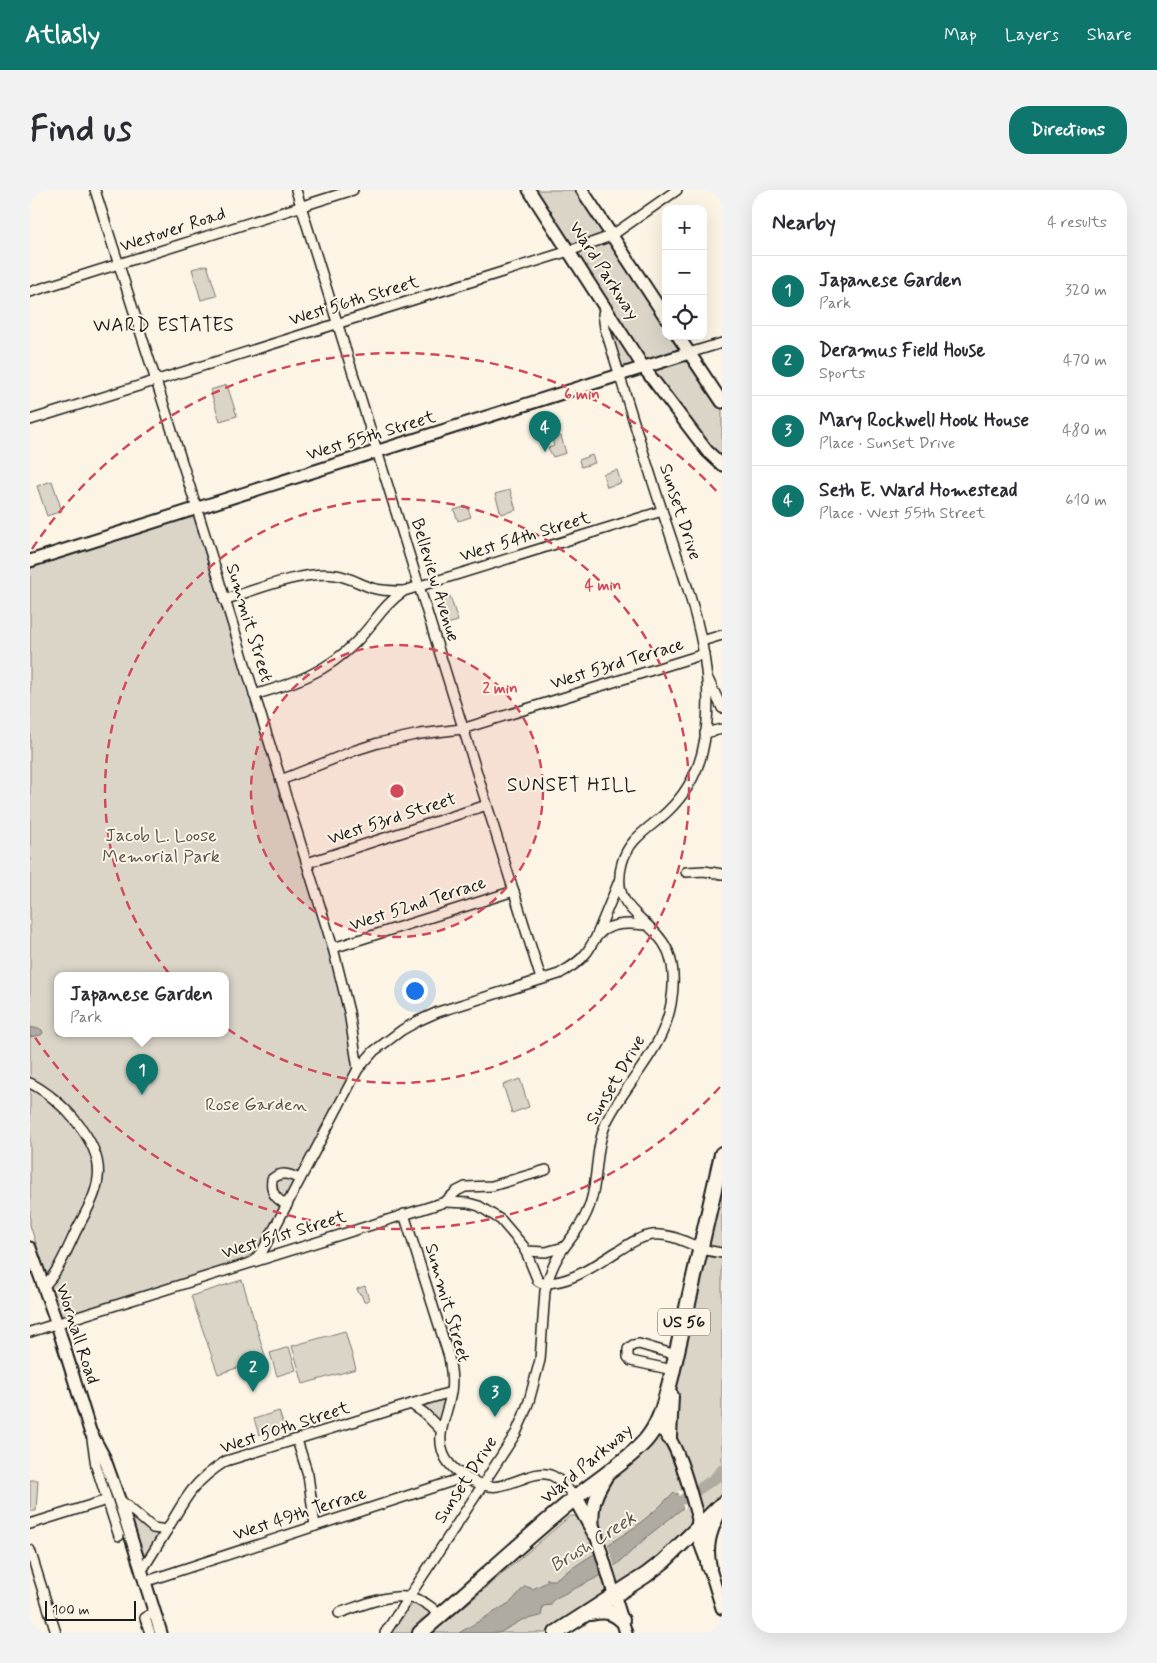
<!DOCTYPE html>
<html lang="en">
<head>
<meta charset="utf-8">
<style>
  :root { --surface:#fff; --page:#f2f2f3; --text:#2b2b33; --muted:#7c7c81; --line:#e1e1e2; --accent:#0f766e }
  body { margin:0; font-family:Mynerve,sans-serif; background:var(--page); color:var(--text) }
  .controls { position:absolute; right:15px; top:15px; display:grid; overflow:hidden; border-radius:10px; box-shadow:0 5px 20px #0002 }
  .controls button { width:45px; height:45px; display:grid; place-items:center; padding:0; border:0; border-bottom:1px solid var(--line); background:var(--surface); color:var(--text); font:25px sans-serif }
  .scale { position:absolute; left:15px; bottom:12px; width:91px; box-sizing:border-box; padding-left:5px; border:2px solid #1c1c1c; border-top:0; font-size:14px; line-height:18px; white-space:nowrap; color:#1c1c1c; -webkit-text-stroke:4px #fcf5e5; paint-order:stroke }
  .you { position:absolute; left:384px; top:800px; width:18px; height:18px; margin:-12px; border:4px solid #fff; border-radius:50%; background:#1a73e8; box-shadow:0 0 0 8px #1a73e833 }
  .badge { display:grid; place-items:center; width:32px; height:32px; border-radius:50%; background:var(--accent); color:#fff; font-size:16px; font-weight:700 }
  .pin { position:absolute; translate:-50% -41px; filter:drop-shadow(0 1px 2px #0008) }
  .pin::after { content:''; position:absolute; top:26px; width:18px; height:15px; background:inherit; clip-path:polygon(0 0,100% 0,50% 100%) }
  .popup { position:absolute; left:24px; top:782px; width:175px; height:65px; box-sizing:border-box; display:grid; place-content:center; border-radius:10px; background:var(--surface); filter:drop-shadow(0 1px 4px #0005); font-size:16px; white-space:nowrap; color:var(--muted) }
  .popup b { font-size:19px; color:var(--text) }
  .popup::after { content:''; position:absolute; left:50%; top:100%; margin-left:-10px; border:10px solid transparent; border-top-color:var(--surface) }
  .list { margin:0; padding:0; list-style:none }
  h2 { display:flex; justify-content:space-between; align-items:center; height:65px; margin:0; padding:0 20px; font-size:21px }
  h2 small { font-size:16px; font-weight:400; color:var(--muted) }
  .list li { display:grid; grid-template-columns:32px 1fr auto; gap:15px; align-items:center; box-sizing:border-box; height:70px; padding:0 20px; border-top:1px solid var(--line) }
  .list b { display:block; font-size:19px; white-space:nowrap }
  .list p { margin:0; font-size:16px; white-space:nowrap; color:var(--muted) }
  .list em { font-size:16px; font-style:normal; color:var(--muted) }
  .icon { flex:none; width:28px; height:28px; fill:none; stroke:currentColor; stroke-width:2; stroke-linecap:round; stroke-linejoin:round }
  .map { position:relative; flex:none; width:692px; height:1443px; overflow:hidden; border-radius:20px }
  header { display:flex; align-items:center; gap:30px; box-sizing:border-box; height:70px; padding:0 25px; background:var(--accent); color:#fff }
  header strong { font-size:24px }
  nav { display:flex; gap:28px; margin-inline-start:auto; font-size:18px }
  .intro { display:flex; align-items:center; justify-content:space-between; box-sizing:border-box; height:120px; padding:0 30px }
  h1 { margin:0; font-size:35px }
  .button { padding:12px 22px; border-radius:20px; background:var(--accent); color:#fff; font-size:18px; font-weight:700 }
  main { display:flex; gap:30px; padding:0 30px }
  aside { flex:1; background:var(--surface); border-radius:20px; box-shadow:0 5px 20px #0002 }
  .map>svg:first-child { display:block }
  .green { fill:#dbd5c8; stroke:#7c7872; fill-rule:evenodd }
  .water { fill:#b0aba1; stroke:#75726c }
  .pier { fill:#fcf5e5 }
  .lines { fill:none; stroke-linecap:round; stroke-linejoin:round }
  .river { stroke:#b0aba1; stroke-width:11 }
  .minor-casing { stroke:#1c1c1c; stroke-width:12 }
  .major-casing { stroke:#1c1c1c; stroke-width:15 }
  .highway-casing { stroke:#1c1c1c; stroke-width:18 }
  .minor { stroke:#fcf5e5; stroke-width:9 }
  .major { stroke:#fcf5e5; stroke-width:11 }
  .highway { stroke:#fcf5e5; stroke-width:14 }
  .ring { fill:none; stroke:#d1495b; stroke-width:2.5; stroke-dasharray:9 6 }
  .labels { text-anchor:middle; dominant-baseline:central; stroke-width:4; stroke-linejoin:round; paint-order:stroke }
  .shield { fill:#fcf5e5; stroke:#5f5d58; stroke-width:1 }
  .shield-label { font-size:16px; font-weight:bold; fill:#1c1c1c }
  .street-label { font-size:18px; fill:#1c1c1c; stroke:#fcf5e5 }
  .park-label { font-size:18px; fill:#555450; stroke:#fcf5e5 }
  .neighbourhood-label { font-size:19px; letter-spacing:1px; fill:#1c1c1c; stroke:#fcf5e5 }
  .water-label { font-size:19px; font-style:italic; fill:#575551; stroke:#fcf5e5 }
  .centre { fill:#d1495b; stroke:#fcf5e5; stroke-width:2.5 }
  .ring-label { font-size:15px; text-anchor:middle; font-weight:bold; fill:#d1495b; stroke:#fcf5e5; stroke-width:4; stroke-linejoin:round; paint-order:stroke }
</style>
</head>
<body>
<header>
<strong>Atlasly</strong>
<nav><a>Map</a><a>Layers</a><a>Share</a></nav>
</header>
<div class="intro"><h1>Find us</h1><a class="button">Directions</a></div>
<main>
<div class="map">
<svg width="692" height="1443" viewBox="0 0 692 1443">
  <rect width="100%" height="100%" fill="#fcf5e5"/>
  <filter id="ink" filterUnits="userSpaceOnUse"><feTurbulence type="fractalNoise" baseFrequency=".02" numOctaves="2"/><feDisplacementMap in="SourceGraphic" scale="10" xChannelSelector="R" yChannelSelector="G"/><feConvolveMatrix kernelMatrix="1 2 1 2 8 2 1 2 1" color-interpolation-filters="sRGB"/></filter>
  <g filter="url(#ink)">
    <g class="green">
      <polygon points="506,0 547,0 573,42 571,44 544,53 538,51"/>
      <polygon points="575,52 579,52 581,54 636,138 636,146 641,146 649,158 649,160 616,171 547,65 548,63"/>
      <polygon points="177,75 187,106 171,110 162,79"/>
      <polygon points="584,140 605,171 603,175 596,178 592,175 582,145 582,142"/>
      <polygon points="653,171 658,173 692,218 692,271 680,258 624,182 626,179"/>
      <polygon points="197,195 207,226 190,231 180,200"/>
      <polygon points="531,246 536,263 523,267 518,258 524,256 522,249"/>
      <polygon points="562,265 565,273 551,277 549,270"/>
      <polygon points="587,280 591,293 577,297 573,284"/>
      <polygon points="22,291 32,321 17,326 7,296"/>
      <polygon points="480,300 486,320 471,324 465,304"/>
      <polygon points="437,316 441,327 428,331 424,320"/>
      <path d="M163 325 299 759 314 814 324 874 323 881 232 1053C223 1066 213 1070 199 1075L34 1126 28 1121 0 1035V375ZM28 786H196V844H28Z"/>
      <polygon points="420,406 428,431 417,434 409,410"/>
      <polygon points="490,889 499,917 482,923 473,895"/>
      <path d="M692 992V1304L683 1315 620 1375 589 1394 586 1390C577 1360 561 1330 575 1299L644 1205 674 1067Z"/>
      <polygon points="212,1090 236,1169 188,1184 161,1106"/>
      <polygon points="335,1096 339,1110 334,1112 331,1104 329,1104 327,1099"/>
      <polygon points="315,1141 326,1179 273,1194 262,1156"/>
      <polygon points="259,1157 266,1180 247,1186 240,1163"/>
      <polygon points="416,1205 411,1233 387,1214"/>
      <polygon points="249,1221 254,1237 229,1245 224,1229"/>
      <polygon points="0,1290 8,1290 6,1321 0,1321"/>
      <polygon points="104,1325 128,1346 117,1370 113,1370 100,1329 101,1326"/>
      <path d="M540 1326C544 1326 547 1326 550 1330 556 1335 575 1391 575 1399 574 1404 572 1406 569 1409L516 1443H403Z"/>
      <polygon points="390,1413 400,1422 401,1426 384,1443 361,1443 381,1416 383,1414"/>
    </g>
    <g class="water">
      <polygon points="0,837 12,840 13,843 11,845 0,847"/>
      <polygon points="644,1302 646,1304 661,1303 653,1318 619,1345 591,1371 574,1384 526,1408 521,1412 521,1415 513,1416 511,1426 492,1430 469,1443 429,1443 481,1412 495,1396 503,1399 517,1392 517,1388 519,1390 524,1390 605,1337 627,1319"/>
    </g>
    <g class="pier">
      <polygon points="648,1301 662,1301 663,1304 654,1320"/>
      <polygon points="577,1352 585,1378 572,1387 563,1360"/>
    </g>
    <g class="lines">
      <polyline class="river" points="654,1309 684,1289 692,1280"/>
      <defs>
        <g id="minor">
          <polyline points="65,0 167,319 303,758 319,822 328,879"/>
          <polyline points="266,0 511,789"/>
          <polyline points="0,102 323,0"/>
          <polyline points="659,163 692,153"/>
          <polyline points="0,230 539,61 581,46 647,0"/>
          <path d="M194 410C225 400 274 380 306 385 319 387 330 394 342 398 352 401 362 401 373 401"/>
          <polyline points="672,451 692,445"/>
          <polyline points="678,489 692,518"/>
          <path d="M224 505C264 493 296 483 326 452 343 435 354 414 374 401L632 321"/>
          <polyline points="675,543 692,539"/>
          <polyline points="251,590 326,560 348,553 390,544 432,539 674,464"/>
          <polyline points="277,673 457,615"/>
          <polyline points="656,682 674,681 692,684"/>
          <polyline points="566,747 589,691"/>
          <polyline points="303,758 484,701"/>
          <path d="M0 893C30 908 73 952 68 988 66 1007 54 1025 46 1041 37 1060 28 1083 13 1097"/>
          <path d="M415 1012 438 1013 449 1016 471 1030 494 1057 508 1091 512 1093C541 1094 565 1075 588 1061 599 1054 609 1047 622 1045 641 1043 657 1053 673 1059 679 1061 686 1062 692 1063"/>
          <path d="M257 1015C246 1009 240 1003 242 989 252 981 259 984 270 989"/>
          <path d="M374 1024 419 1167C421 1179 423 1190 421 1202 418 1225 403 1246 416 1269 420 1276 430 1285 439 1289 464 1302 471 1296 497 1287 503 1285 509 1283 516 1284 528 1285 537 1299 545 1307"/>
          <polyline points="495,1061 516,1062 534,1057"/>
          <path d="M223 1072 233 1060 328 879 344 861 372 840 388 831 408 822 529 784C539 778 550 772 557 762 560 758 562 753 565 749 576 732 598 733 615 735"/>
          <polyline points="0,1142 415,1012 427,1001 435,997 462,996 516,980"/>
          <polyline points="643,1180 601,1171 598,1167 598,1159 603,1155 609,1154 646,1165"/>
          <polyline points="381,1214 421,1202"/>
          <polyline points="62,1249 66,1276 89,1346"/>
          <polyline points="267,1250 278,1285 285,1336"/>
          <path d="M89 1309 123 1338 137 1340C156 1307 163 1292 196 1271L381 1214 394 1223 411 1240"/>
          <polyline points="0,1334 77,1310"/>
          <polyline points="0,1360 26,1443"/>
          <polyline points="111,1382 137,1340"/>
          <polyline points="114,1392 435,1287"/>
          <path d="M309 1423C345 1411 382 1392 410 1426"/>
          <polyline points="120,1443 115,1428 124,1421"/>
          <path d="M355 1443 452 1296 486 1243 493 1227 499 1211 510 1170 515 1101C518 1088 523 1074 531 1062 540 1049 551 1037 557 1022 570 993 563 959 578 929 598 890 633 860 641 814 644 797 645 778 638 761 622 726 579 723 592 673 599 648 620 638 637 622 654 606 666 586 672 563 692 480 657 398 632 320 612 260 594 199 575 138L573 124 575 117"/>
        </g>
        <g id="major">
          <polyline points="499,0 614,178 677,261 692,275"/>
          <polyline points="552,0 636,128"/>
          <polyline points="648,146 692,212"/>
          <polyline points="0,371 659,163"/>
          <polyline points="0,1058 27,1134 60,1241 74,1267 89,1309 131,1443"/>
          <path d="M623 1240C627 1239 630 1239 634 1242 649 1254 662 1309 668 1329 665 1348 674 1362 680 1379 684 1392 688 1405 692 1418"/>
          <path d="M577 1286C566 1304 562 1313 563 1335L596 1443"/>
        </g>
        <g id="highway">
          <polyline points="639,1247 641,1206"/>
          <polyline points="545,1307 565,1343"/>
          <path d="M679 1377C674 1357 679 1341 688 1323"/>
          <path d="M561 1423C574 1420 582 1421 592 1430"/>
          <path d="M390 1443C442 1399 492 1351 545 1308 568 1289 595 1273 615 1251 631 1233 635 1210 641 1188L692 964"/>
          <polyline points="526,1443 616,1385 634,1371 692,1314"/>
        </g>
      </defs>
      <use href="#minor" class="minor-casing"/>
      <use href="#major" class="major-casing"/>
      <use href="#highway" class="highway-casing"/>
      <use href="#minor" class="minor"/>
      <use href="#major" class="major"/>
      <use href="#highway" class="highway"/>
    </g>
  </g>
  <circle cx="367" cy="601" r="146" fill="#d1495b" fill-opacity=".12"/>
  <g class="ring">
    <circle cx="367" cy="601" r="146"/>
    <circle cx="367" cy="601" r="292"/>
    <path d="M690 897A438 438 0 0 1 2 843M2 359A438 438 0 0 1 690 305"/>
  </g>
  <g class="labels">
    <rect class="shield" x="628" y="1118.5" width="52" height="27" rx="4"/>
    <g class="shield-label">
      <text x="654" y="1132">US 56</text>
    </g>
    <g class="street-label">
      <text transform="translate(143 40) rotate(-18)">Westover Road</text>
      <text transform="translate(574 81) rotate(57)">Ward Parkway</text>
      <text transform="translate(324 111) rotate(-17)">West 56th Street</text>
      <text transform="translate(341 246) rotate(-17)">West 55th Street</text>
      <text transform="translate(650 322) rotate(72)">Sunset Drive</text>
      <text transform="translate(495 347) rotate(-17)">West 54th Street</text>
      <text transform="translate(405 390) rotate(73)">Belleview Avenue</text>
      <text transform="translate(219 433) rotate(73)">Summit Street</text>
      <text transform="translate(587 474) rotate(-17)">West 53rd Terrace</text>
      <text transform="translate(362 629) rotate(-18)">West 53rd Street</text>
      <text transform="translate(388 714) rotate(-18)">West 52nd Terrace</text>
      <text transform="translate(586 890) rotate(-60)">Sunset Drive</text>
      <text transform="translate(254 1045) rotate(-17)">West 51st Street</text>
      <text transform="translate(417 1113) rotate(74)">Summit Street</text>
      <text transform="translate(47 1144) rotate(72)">Wornall Road</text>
      <text transform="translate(255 1238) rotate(-18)">West 50th Street</text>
      <text transform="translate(557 1274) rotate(-40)">Ward Parkway</text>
      <text transform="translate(436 1290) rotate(-57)">Sunset Drive</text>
      <text transform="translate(270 1324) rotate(-18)">West 49th Terrace</text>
    </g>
    <g class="park-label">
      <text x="131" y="646">Jacob L. Loose<tspan x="131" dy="21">Memorial Park</tspan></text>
      <text x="226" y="915">Rose Garden</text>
    </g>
    <g class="neighbourhood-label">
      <text x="134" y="135">WARD ESTATES</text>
      <text x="542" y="595">SUNSET HILL</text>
    </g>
    <g class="water-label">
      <text transform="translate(563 1352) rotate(-32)">Brush Creek</text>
    </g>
  </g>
  <circle cx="367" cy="601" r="8" class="centre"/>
  <g class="ring-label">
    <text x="552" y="209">6 min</text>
    <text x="573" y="400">4 min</text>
    <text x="470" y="503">2 min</text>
  </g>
</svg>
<div class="controls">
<button>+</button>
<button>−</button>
<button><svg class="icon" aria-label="locate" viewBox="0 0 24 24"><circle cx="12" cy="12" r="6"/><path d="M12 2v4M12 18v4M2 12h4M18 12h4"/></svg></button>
</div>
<div class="scale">100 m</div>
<div class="you"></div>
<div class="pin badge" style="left:112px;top:905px">1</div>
<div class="popup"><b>Japanese Garden</b>Park</div>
<div class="pin badge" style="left:223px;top:1202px">2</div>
<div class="pin badge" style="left:465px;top:1227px">3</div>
<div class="pin badge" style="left:515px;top:262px">4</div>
</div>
<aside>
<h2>Nearby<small>4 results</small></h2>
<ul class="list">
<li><span class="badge">1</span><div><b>Japanese Garden</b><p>Park</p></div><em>320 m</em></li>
<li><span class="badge">2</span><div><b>Deramus Field House</b><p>Sports</p></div><em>470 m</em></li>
<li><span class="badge">3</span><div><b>Mary Rockwell Hook House</b><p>Place · Sunset Drive</p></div><em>480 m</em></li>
<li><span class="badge">4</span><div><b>Seth E. Ward Homestead</b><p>Place · West 55th Street</p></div><em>610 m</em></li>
</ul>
</aside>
</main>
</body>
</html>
